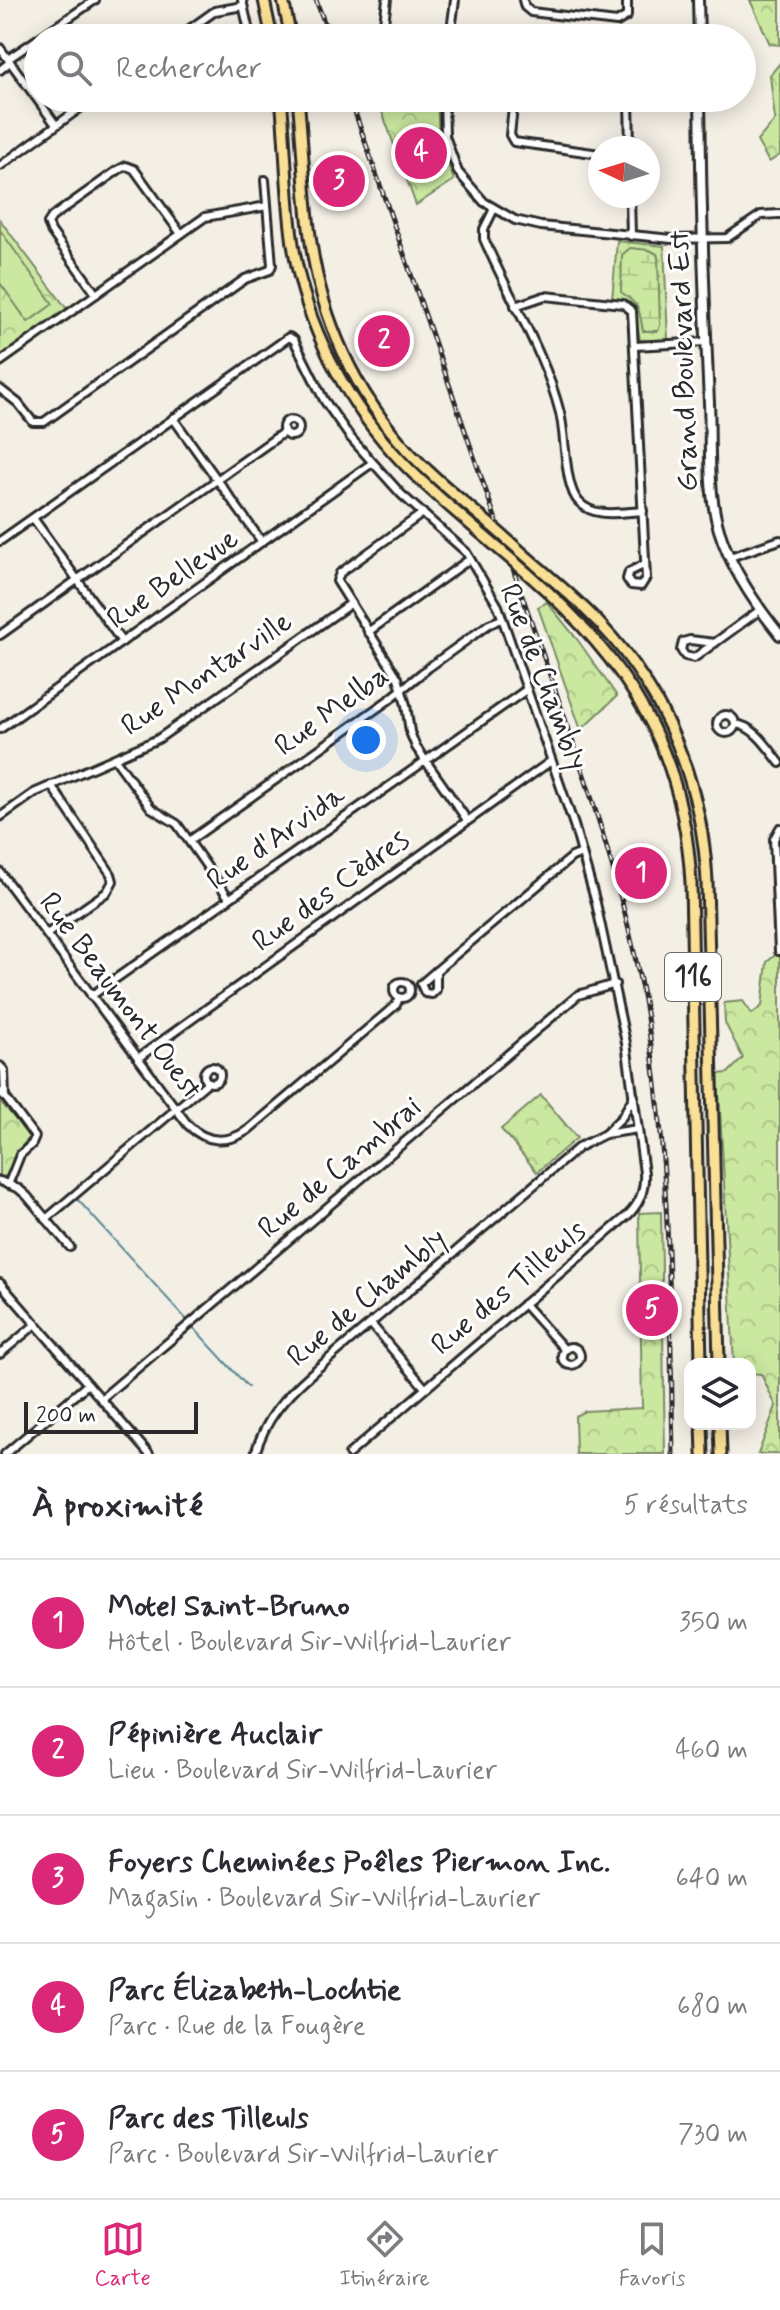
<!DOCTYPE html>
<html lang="fr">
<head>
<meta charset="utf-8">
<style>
  :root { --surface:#fff; --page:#f2f2f3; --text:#2b2b33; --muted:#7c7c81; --line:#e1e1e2; --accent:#db2777 }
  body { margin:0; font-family:Mynerve,sans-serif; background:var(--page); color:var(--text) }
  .controls { position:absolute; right:24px; bottom:24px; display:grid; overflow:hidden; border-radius:16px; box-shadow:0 4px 20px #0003 }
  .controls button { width:72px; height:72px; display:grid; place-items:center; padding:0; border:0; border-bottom:2px solid var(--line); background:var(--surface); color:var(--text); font:40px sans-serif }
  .compass { position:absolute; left:588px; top:136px; width:72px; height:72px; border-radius:50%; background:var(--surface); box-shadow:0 4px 20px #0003; rotate:274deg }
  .scale { position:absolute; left:24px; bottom:20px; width:174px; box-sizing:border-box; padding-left:8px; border:4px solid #2b2b2b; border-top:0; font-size:22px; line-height:28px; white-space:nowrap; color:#2b2b2b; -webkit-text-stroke:6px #fff; paint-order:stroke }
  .you { position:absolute; left:366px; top:740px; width:28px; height:28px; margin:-20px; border:6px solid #fff; border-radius:50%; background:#1a73e8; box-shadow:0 0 0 12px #1a73e833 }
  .badge { display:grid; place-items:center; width:52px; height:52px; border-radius:50%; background:var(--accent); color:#fff; font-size:26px; font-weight:700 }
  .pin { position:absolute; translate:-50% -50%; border:4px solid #fff; box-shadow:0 2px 8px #0006 }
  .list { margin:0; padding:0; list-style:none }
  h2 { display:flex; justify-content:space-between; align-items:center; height:104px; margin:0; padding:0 32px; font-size:34px }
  h2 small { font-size:26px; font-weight:400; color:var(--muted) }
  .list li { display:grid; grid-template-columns:52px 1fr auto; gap:24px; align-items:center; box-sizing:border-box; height:128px; padding:0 32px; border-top:2px solid var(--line) }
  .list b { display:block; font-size:30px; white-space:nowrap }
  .list p { margin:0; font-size:26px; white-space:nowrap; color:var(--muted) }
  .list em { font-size:26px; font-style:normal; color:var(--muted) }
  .icon { flex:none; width:44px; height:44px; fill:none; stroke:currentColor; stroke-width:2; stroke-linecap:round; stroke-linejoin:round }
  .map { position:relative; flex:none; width:780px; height:1454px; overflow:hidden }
  .search { position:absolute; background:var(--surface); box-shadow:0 4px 20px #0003; left:24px; right:24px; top:24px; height:88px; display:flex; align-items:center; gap:20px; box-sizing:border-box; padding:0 28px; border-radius:44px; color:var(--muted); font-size:30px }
  .sheet { height:744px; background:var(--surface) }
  nav { display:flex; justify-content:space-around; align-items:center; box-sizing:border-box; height:112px; border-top:2px solid var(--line); background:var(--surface); font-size:22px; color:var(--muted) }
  nav a { display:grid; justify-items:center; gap:4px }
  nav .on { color:var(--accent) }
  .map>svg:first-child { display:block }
  .grass { fill:url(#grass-dots); stroke:#7a8a66; stroke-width:2; fill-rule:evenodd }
  .forest { fill:url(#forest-crowns); stroke:#7a8a66; stroke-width:2 }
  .wetland { fill:url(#wetland-marsh); stroke:#7a8a66; stroke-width:2 }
  .pitch { fill:#cae8a0; stroke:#7a8a66; stroke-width:2 }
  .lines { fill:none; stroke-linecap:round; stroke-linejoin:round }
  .stream { stroke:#5c8995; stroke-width:2 }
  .street-casing { stroke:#2b2b2b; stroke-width:12 }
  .secondary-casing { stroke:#2b2b2b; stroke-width:14 }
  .primary-casing { stroke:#2b2b2b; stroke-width:15 }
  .street { stroke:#fff; stroke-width:6 }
  .secondary { stroke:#fff; stroke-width:8 }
  .primary { stroke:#fadf96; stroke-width:9 }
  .rail-casing { stroke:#2b2b2b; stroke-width:5 }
  .rail { stroke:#fff; stroke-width:2; stroke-dasharray:6; stroke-linecap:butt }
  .primary-bridge-casing { stroke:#2b2b2b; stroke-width:15; stroke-linecap:butt }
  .primary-bridge { stroke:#fadf96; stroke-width:9 }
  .labels { text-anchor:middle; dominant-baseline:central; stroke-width:6; stroke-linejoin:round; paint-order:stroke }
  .shield { fill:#fff; stroke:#6b6b6b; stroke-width:2 }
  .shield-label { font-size:28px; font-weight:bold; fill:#2b2b2b }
  .street-label { font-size:30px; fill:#2b2b2b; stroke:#fff }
</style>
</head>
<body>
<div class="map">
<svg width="780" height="1454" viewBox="0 0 780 1454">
  <defs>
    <pattern id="grass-dots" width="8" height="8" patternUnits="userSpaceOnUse" patternTransform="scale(2)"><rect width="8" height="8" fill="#cae8a0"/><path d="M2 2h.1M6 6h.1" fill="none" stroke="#aec78a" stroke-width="1.8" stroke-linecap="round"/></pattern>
    <pattern id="forest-crowns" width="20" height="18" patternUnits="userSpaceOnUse" patternTransform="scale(2)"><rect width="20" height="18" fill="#cae8a0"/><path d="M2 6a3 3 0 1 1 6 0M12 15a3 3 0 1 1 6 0" fill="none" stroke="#aec78a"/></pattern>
    <pattern id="wetland-marsh" width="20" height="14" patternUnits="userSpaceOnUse" patternTransform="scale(2)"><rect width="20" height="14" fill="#cae8a0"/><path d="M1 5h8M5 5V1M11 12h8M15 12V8" fill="none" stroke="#aec78a"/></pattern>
  </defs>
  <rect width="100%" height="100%" fill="#f4efe5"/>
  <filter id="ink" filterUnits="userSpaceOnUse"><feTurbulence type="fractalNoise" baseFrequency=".0125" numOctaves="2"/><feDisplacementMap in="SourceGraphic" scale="16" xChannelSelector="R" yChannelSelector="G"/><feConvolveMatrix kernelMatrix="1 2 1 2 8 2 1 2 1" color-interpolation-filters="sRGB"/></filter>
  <g filter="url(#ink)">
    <path class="grass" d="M617 241 664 246 668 341 640 340 634 307 628 302 612 300ZM649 250 657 254 658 258V331H643L639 307 635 300Z"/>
    <g class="forest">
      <polygon points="750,0 780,0 780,45 770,44"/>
      <polygon points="780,63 780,155 769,162 757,141 775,120 770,75"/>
      <polygon points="377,98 437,98 439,139 454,180 416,205"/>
      <polygon points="0,220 70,313 0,362"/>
      <polygon points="547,602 577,639 617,696 581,730 538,607"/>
      <polygon points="780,951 780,1454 758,1454 776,1406 761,1374 750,1373 750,1364 734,1364 718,1074 728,1073 743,1058 725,1023 724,1003 743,1001 752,1014 762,1006 767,962"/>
      <polygon points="541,1095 577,1138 537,1172 501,1129"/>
      <polygon points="0,1101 27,1132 29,1138 15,1155 8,1175 3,1177 0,1176"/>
      <polygon points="661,1212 665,1454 576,1454 575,1416 585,1411 642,1408 639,1213"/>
    </g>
    <path class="wetland" d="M630 248 649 250 657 254 658 258 660 325 658 331H643C639 307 640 306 621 292L622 255Z"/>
    <polygon class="pitch" points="0,230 53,304 28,322 0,283"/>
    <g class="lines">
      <g class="stream">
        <polyline points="78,1200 186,1319"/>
        <polyline points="193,1327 248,1387"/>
      </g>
      <defs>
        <g id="street">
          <polyline points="242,0 249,31"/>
          <polyline points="523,0 525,7 531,12 617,22 627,16 627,0"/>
          <polyline points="177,38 215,11 243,6"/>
          <polyline points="382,38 387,0"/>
          <polyline points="450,38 455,0"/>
          <polyline points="0,48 56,125"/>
          <polyline points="8,59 95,0"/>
          <polyline points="0,70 10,62"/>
          <polyline points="444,98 445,136 458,172 484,202 515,220 541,226 672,239 727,238 761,215 780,214"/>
          <polyline points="514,98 510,135 514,142 600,154"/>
          <polyline points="629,98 630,148"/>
          <polyline points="0,166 94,98"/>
          <polyline points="630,196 631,236"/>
          <path d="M494 209 484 229V239C509 297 545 353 560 413 566 437 564 487 579 502 595 519 622 512 643 511"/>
          <polyline points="96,294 51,231 48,223 52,217 118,170 126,166 134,169 181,234"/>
          <polyline points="515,306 545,296 623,304 632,311 646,578 641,586 631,585 627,579 629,572 645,564"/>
          <polyline points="635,346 706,342"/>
          <polyline points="0,362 205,217 267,206"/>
          <polyline points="0,389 18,403 33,422 44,422 245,279 270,270 272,265 265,180"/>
          <polyline points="173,418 262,542"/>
          <circle cx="291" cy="428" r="8"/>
          <polyline points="423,513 340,573 337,581 398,678 406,705 410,732 416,747 467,820"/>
          <polyline points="33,518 122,642"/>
          <path d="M0 541 289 337 294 340 324 400 350 437 401 494 466 552 498 606 574 825 596 903 626 1043 644 1173C645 1190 640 1204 627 1216L349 1454"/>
          <polyline points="730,557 780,540"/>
          <polyline points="368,632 470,559"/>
          <polyline points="0,635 284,432"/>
          <polyline points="715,643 690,640 683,642 681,650 685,656 694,658 760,610"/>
          <circle cx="726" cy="724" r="9"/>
          <path d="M735 724C755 726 768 748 780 763"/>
          <polyline points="0,729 372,463"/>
          <polyline points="115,759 151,808 177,824 229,898"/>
          <polyline points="0,817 34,793 158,739 350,604"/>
          <polyline points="189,841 390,699 428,668 489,624 502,619"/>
          <path d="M0 872 188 1125C206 1143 227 1144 248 1130L396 1005 399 998"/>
          <polyline points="47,934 107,892 113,881 111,874 51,785"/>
          <polyline points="779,951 774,839 780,828"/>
          <polyline points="436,971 572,857 582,853"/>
          <polygon points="436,971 436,990 432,994 425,993 421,984"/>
          <circle cx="402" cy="990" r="8"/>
          <polyline points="91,996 526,690"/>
          <polyline points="138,1058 551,761"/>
          <polyline points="0,1066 4,1070 5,1097 0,1092"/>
          <circle cx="212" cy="1075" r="8"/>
          <polyline points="5,1097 35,1137 32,1144 20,1155 8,1185"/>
          <polyline points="605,1134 622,1117 634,1096"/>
          <polyline points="0,1181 19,1189 27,1196 70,1247"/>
          <polyline points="46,1219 208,1082"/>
          <polyline points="0,1283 149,1454"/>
          <polyline points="524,1304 565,1350"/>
          <polyline points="371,1324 425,1388"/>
          <circle cx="571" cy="1356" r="9"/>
          <polyline points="0,1354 36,1324"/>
          <polyline points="101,1399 578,995 615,984"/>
          <polyline points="5,1454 88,1384"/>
          <path d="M255 1454C265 1419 285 1397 312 1373L579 1147 605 1134 638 1129"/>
        </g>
        <g id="secondary">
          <polyline points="698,0 699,38"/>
          <path d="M700 98C701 200 704 301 709 403 711 444 707 490 719 530 731 569 755 604 780 635"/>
        </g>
        <g id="primary">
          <polyline points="264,0 272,38"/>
          <polyline points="283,0 291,38"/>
          <path d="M281 98C286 146 286 195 293 244 305 325 346 404 404 464 433 494 467 521 499 549"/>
          <path d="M298 98C303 146 304 195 311 243 322 320 355 392 407 450 433 478 464 502 493 527"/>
          <path d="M519 550C547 575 576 598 601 625 667 695 702 785 707 881L719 1364"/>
          <path d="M527 573C627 660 684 747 691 883L701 1364"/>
          <polyline points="702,1424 703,1454"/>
          <polyline points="720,1424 721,1454"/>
        </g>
      </defs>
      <use href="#street" class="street-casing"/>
      <use href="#secondary" class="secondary-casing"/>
      <use href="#primary" class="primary-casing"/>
      <use href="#street" class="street"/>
      <use href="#secondary" class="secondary"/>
      <use href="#primary" class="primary"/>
      <defs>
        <g id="rail">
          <polyline points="316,0 330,38"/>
          <path d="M350 98C408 265 465 432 523 598 571 736 623 874 647 1018 670 1162 670 1308 673 1454"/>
        </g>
      </defs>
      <use href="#rail" class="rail-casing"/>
      <use href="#rail" class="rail"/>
      <defs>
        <g id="primary-bridge">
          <polyline points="493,527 519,550"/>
          <polyline points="499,549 527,573"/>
        </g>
      </defs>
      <use href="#primary-bridge" class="primary-bridge-casing"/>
      <use href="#primary-bridge" class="primary-bridge"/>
    </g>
  </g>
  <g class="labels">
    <rect class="shield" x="665" y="953" width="56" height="48" rx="6"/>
    <g class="shield-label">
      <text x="693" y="977">116</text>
    </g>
    <g class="street-label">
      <text transform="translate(684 361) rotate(-92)">Grand Boulevard Est</text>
      <text transform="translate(173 579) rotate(-35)">Rue Bellevue</text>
      <text transform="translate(207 674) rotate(-34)">Rue Montarville</text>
      <text transform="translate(543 677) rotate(69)">Rue de Chambly</text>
      <text transform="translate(332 711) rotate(-36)">Rue Melba</text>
      <text transform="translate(276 838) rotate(-35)">Rue d'Arvida</text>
      <text transform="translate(331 891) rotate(-36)">Rue des Cèdres</text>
      <text transform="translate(120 996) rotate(53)">Rue Beaumont Ouest</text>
      <text transform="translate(340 1168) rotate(-40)">Rue de Cambrai</text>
      <text transform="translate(509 1288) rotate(-40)">Rue des Tilleuls</text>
      <text transform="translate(367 1298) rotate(-40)">Rue de Chambly</text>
    </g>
  </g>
</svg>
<div class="controls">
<button><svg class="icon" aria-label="layers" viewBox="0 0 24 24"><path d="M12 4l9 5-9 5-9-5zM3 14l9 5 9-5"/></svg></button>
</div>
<svg class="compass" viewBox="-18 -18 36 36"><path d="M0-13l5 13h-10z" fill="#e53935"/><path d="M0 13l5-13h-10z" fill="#7c7c81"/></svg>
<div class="scale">200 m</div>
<div class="you"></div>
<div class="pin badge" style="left:641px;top:873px">1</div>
<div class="pin badge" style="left:384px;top:341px">2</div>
<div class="pin badge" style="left:339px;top:181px">3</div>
<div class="pin badge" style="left:421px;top:153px">4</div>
<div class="pin badge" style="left:652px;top:1310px">5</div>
<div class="search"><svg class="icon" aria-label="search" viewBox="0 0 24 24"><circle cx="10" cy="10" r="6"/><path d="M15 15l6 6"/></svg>Rechercher</div>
</div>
<section class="sheet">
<h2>À proximité<small>5 résultats</small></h2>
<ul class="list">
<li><span class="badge">1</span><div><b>Motel Saint-Bruno</b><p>Hôtel · Boulevard Sir-Wilfrid-Laurier</p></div><em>350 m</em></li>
<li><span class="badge">2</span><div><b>Pépinière Auclair</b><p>Lieu · Boulevard Sir-Wilfrid-Laurier</p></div><em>460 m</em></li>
<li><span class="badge">3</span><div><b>Foyers Cheminées Poêles Piermon Inc.</b><p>Magasin · Boulevard Sir-Wilfrid-Laurier</p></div><em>640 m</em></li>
<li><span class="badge">4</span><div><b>Parc Élizabeth-Lochtie</b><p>Parc · Rue de la Fougère</p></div><em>680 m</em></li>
<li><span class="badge">5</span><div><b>Parc des Tilleuls</b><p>Parc · Boulevard Sir-Wilfrid-Laurier</p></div><em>730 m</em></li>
</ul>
</section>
<nav>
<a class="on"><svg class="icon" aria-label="map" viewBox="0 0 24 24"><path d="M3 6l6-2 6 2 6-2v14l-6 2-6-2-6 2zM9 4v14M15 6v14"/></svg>Carte</a>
<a><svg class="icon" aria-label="directions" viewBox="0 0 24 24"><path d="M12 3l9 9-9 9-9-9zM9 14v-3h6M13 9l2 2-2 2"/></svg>Itinéraire</a>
<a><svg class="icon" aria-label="saved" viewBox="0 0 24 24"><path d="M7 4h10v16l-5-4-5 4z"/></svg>Favoris</a>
</nav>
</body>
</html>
